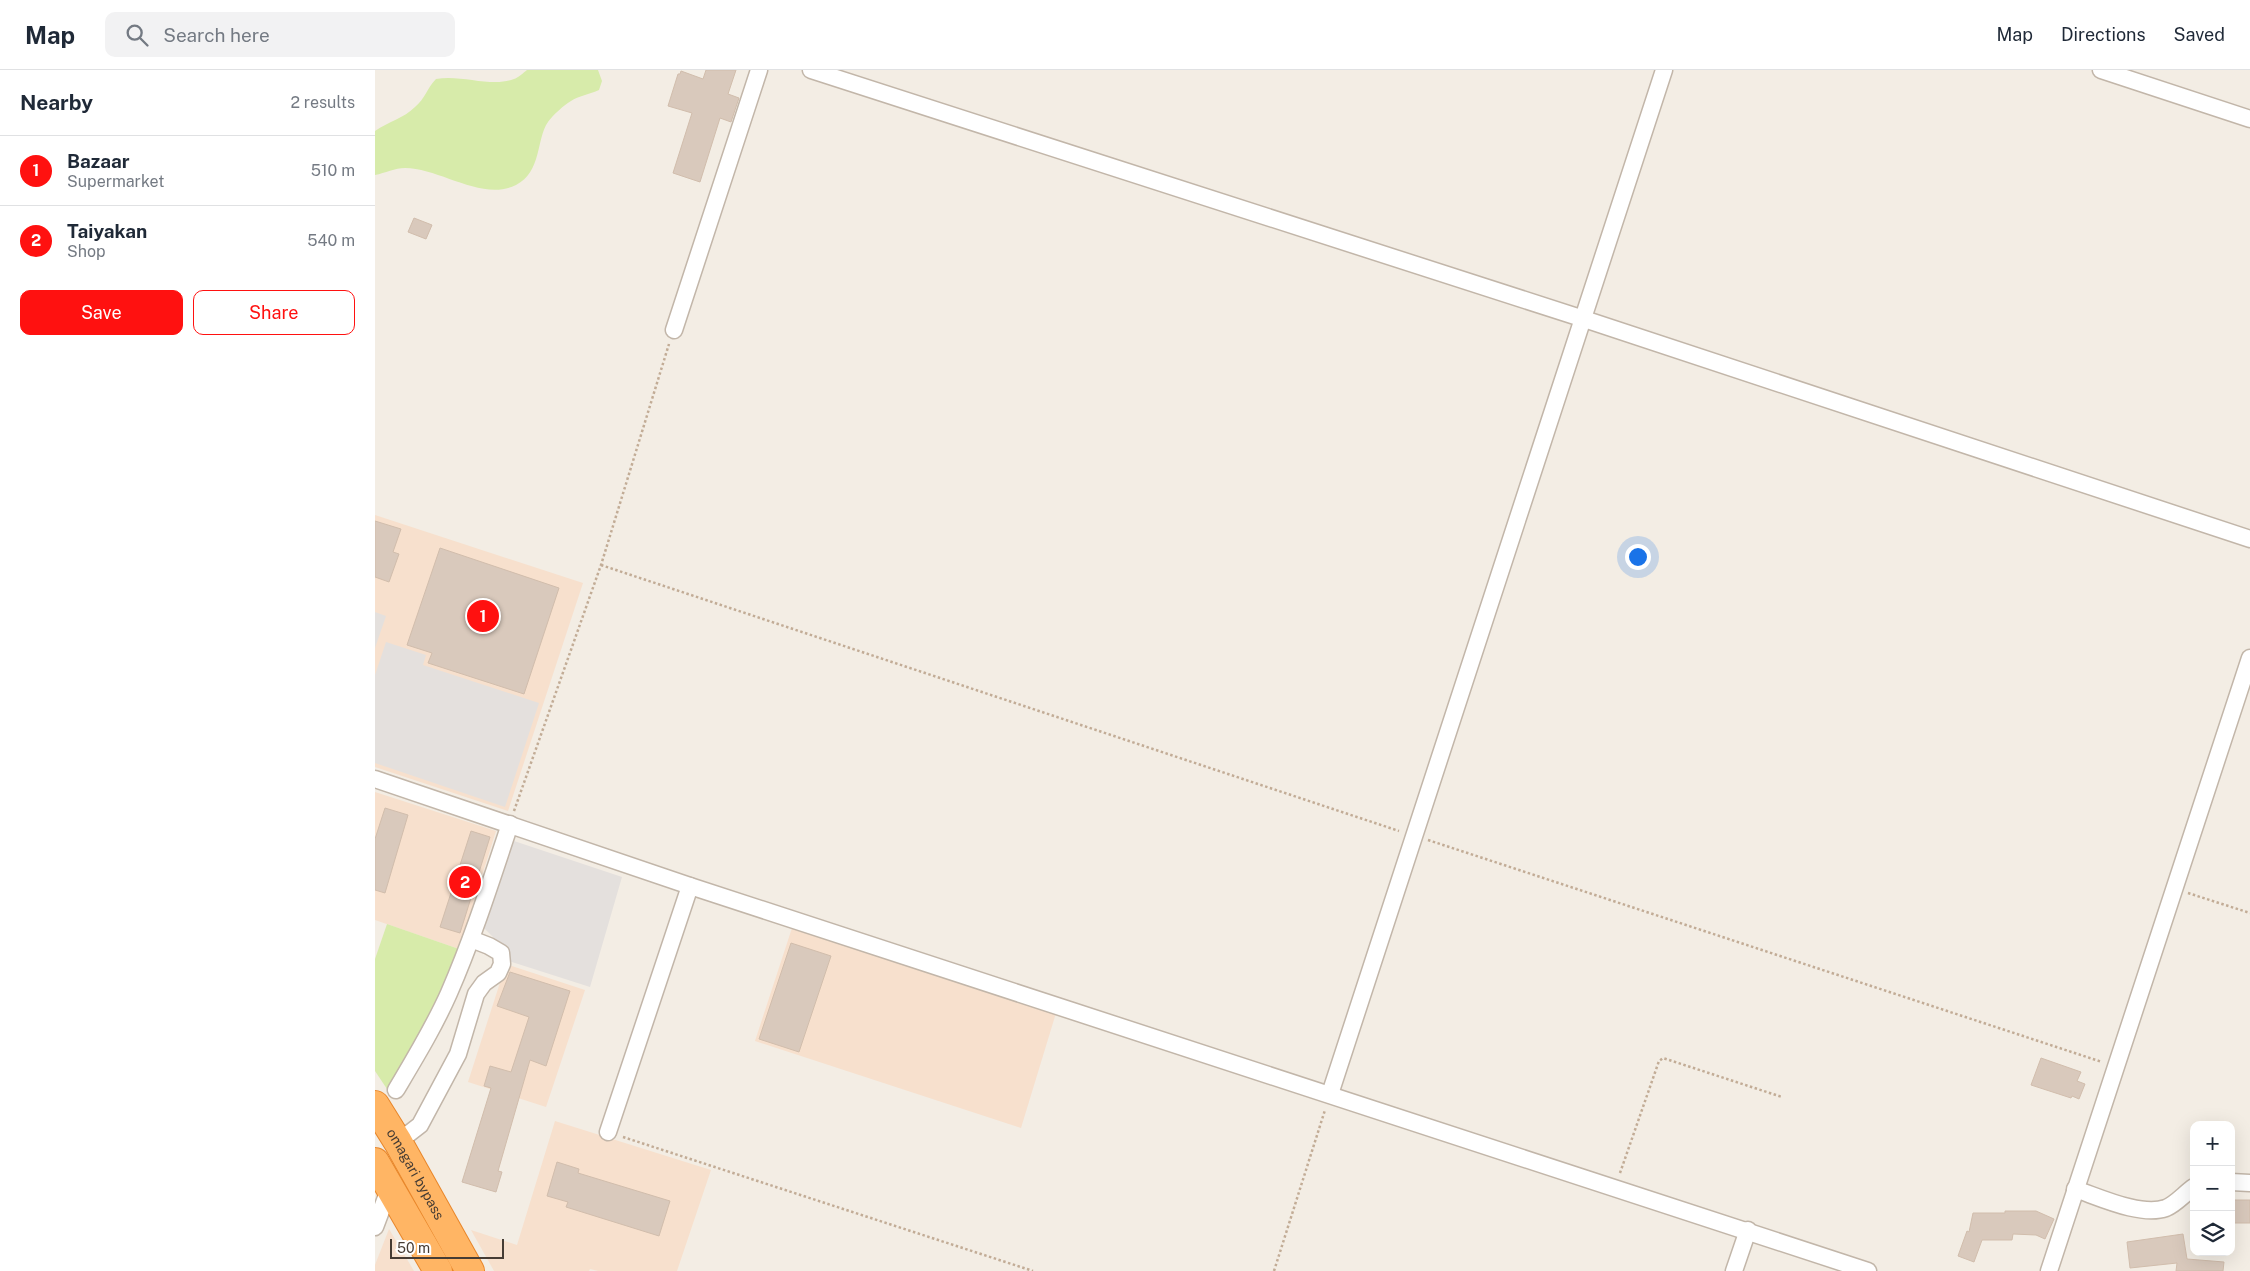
<!DOCTYPE html>
<html lang="en">
<head>
<meta charset="utf-8">
<style>
  :root { --surface:#fff; --page:#f2f2f3; --text:#1f2937; --muted:#747a83; --line:#e0e1e3; --accent:#ff1110 }
  body { margin:0; font-family:"Public Sans",sans-serif; background:var(--page); color:var(--text) }
  .controls { position:absolute; right:15px; bottom:15px; display:grid; overflow:hidden; border-radius:10px; box-shadow:0 5px 20px #0002 }
  .controls button { width:45px; height:45px; display:grid; place-items:center; padding:0; border:0; border-bottom:1px solid var(--line); background:var(--surface); color:var(--text); font:25px sans-serif }
  .scale { position:absolute; left:15px; bottom:12px; width:114px; box-sizing:border-box; padding-left:5px; border:2px solid #463c34; border-top:0; font-size:14px; line-height:18px; white-space:nowrap; color:#463c34; -webkit-text-stroke:4px #fff; paint-order:stroke }
  .you { position:absolute; left:1262px; top:486px; width:18px; height:18px; margin:-12px; border:4px solid #fff; border-radius:50%; background:#1a73e8; box-shadow:0 0 0 8px #1a73e833 }
  .badge { display:grid; place-items:center; width:32px; height:32px; border-radius:50%; background:var(--accent); color:#fff; font-size:16px; font-weight:700 }
  .pin { position:absolute; translate:-50% -50%; border:2px solid #fff; box-shadow:0 1px 5px #0006 }
  .list { margin:0; padding:0; list-style:none }
  h2 { display:flex; justify-content:space-between; align-items:center; height:65px; margin:0; padding:0 20px; font-size:21px }
  h2 small { font-size:16px; font-weight:400; color:var(--muted) }
  .list li { display:grid; grid-template-columns:32px 1fr auto; gap:15px; align-items:center; box-sizing:border-box; height:70px; padding:0 20px; border-top:1px solid var(--line) }
  .list b { display:block; font-size:19px; white-space:nowrap }
  .list p { margin:0; font-size:16px; white-space:nowrap; color:var(--muted) }
  .list em { font-size:16px; font-style:normal; color:var(--muted) }
  .actions { display:flex; gap:10px; padding:15px 20px }
  .actions a { flex:1; padding:11px 0; border:1px solid var(--accent); border-radius:10px; text-align:center; font-size:18px; color:var(--accent) }
  .actions .main { background:var(--accent); color:#fff }
  .icon { flex:none; width:28px; height:28px; fill:none; stroke:currentColor; stroke-width:2; stroke-linecap:round; stroke-linejoin:round }
  .map { position:relative; flex:none; width:1875px; height:1201px; overflow:hidden }
  header { display:flex; align-items:center; gap:30px; box-sizing:border-box; height:70px; padding:0 25px; background:var(--surface); border-bottom:1px solid var(--line) }
  header strong { font-size:24px }
  nav { display:flex; gap:28px; margin-inline-start:auto; font-size:18px }
  .search { width:350px; height:45px; background:var(--page); display:flex; align-items:center; gap:12px; box-sizing:border-box; padding:0 18px; border-radius:10px; color:var(--muted); font-size:19px }
  main { display:flex }
  aside { flex:1; background:var(--surface) }
  .map>svg:first-child { display:block }
  .commercial { fill:#f7e0cd }
  .green { fill:#d7ebaa }
  .parking { fill:#e4e0dd }
  .building { fill:#d9c9bc; stroke:#d1bdac }
  .lines { fill:none; stroke-linecap:round; stroke-linejoin:round }
  .street-casing { stroke:#c2b6a9; stroke-width:19 }
  .highway-casing { stroke:#e8862a; stroke-width:30 }
  .path { stroke:#c2ac96; stroke-width:2.5; stroke-dasharray:2.5 2.5; stroke-linecap:butt }
  .street { stroke:#fff; stroke-width:16 }
  .highway { stroke:#ffb564; stroke-width:28 }
  .labels { text-anchor:middle; dominant-baseline:central; stroke-width:5; stroke-linejoin:round; paint-order:stroke }
  .street-label { font-size:14px; fill:#463c34; stroke:#fff }
</style>
</head>
<body>
<header>
<strong>Map</strong>
<div class="search"><svg class="icon" aria-label="search" viewBox="0 0 24 24"><circle cx="10" cy="10" r="6"/><path d="M15 15l6 6"/></svg>Search here</div>
<nav><a>Map</a><a>Directions</a><a>Saved</a></nav>
</header>
<main>
<aside>
<h2>Nearby<small>2 results</small></h2>
<ul class="list">
<li><span class="badge">1</span><div><b>Bazaar</b><p>Supermarket</p></div><em>510 m</em></li>
<li><span class="badge">2</span><div><b>Taiyakan</b><p>Shop</p></div><em>540 m</em></li>
</ul>
<div class="actions"><a class="main">Save</a><a>Share</a></div>
</aside>
<div class="map">
<svg width="1875" height="1201" viewBox="0 0 1875 1201">
  <rect width="100%" height="100%" fill="#f3ede4"/>
  <g class="commercial">
    <polygon points="0,445 208,513 133,741 0,697"/>
    <polygon points="0,722 121,761 84,879 0,850"/>
    <polygon points="417,858 681,943 646,1058 380,971"/>
    <polygon points="131,894 210,920 171,1037 93,1012"/>
    <polygon points="180,1051 336,1100 302,1201 223,1201 215,1199 214,1201 119,1201 96,1160 142,1175"/>
    <polygon points="14,1159 39,1201 0,1201 0,1195"/>
  </g>
  <g class="green">
    <path d="M152 0H223L227 11 224 20C215 24 203 26 196 31 189 35 178 45 173 52 161 69 167 102 141 115 107 132 65 98 30 98 20 98 10 103 0 105V61C13 52 29 48 40 37 50 29 52 18 61 9 86 4 117 18 139 9 143 8 148 3 152 0Z"/>
    <polygon points="12,854 84,879 72,914 12,1019 0,1001 0,889"/>
  </g>
  <g class="parking">
    <polygon points="0,542 11,546 0,578"/>
    <polygon points="11,572 51,585 48,595 164,633 130,737 0,693 0,605"/>
    <polygon points="136,770 247,807 215,917 131,890 123,872 108,857"/>
  </g>
  <g class="building">
    <polygon points="331,0 361,0 353,24 364,28 356,52 345,48 325,112 298,103 317,43 293,36 303,4 305,4 306,1 328,9"/>
    <polygon points="39,148 57,155 51,169 33,162"/>
    <polygon points="0,451 26,459 18,482 24,484 14,512 0,507"/>
    <polygon points="65,478 184,518 149,624 53,593 57,583 32,575"/>
    <polygon points="10,738 33,745 10,823 0,820 0,769"/>
    <polygon points="96,761 115,767 85,863 65,857"/>
    <polygon points="416,873 456,886 424,982 384,969"/>
    <polygon points="135,902 195,921 171,996 155,990 123,1101 127,1102 121,1122 87,1112 116,1018 109,1016 115,996 136,1002 154,947 122,936"/>
    <polygon points="1666,988 1706,1002 1702,1011 1710,1014 1704,1029 1697,1026 1696,1028 1656,1015"/>
    <polygon points="182,1092 204,1099 203,1103 295,1131 284,1166 191,1137 193,1132 172,1126"/>
    <rect x="1856" y="1130" width="19" height="23"/>
    <polygon points="1630,1141 1661,1141 1679,1149 1670,1169 1661,1165 1638,1164 1637,1170 1607,1170 1599,1192 1583,1186 1592,1161 1594,1162 1598,1143 1630,1143"/>
    <polygon points="1808,1164 1812,1189 1849,1192 1848,1201 1801,1201 1802,1193 1755,1198 1752,1172"/>
  </g>
  <g class="lines">
    <defs>
      <g id="street">
        <polyline points="436,0 1209,249 1875,469"/>
        <polyline points="1726,0 1875,49"/>
        <polyline points="299,260 384,0"/>
        <polyline points="0,709 315,816 1493,1201"/>
        <path d="M21 1020C40 988 59 957 74 923 98 868 116 811 135 754"/>
        <polyline points="955,1024 1289,0"/>
        <polyline points="233,1062 315,816"/>
        <polyline points="23,1072 45,1055 83,984 101,924 109,913 123,903 127,894 126,883 114,876 96,869"/>
        <polyline points="1856,1112 1875,1113"/>
        <path d="M1700 1119C1724 1127 1766 1147 1791 1138 1801 1134 1810 1123 1819 1117"/>
        <polyline points="0,1157 15,1117"/>
        <polyline points="1359,1201 1373,1160"/>
        <polyline points="1674,1201 1875,588"/>
      </g>
      <g id="highway">
        <path id="s1" d="M0 1035 23 1072 95 1201"/>
        <polyline points="0,1092 63,1201"/>
      </g>
    </defs>
    <use href="#street" class="street-casing"/>
    <use href="#highway" class="highway-casing"/>
    <g class="path">
      <polyline points="226,495 1024,761"/>
      <polyline points="139,741 226,495 294,274"/>
      <polyline points="1053,770 1727,992"/>
      <polyline points="1813,823 1875,843"/>
      <polyline points="248,1067 658,1201"/>
      <polyline points="1245,1103 1284,991 1288,988 1407,1027"/>
      <polyline points="899,1201 950,1040"/>
    </g>
    <use href="#street" class="street"/>
    <use href="#highway" class="highway"/>
  </g>
  <g class="labels">
    <g class="street-label">
      <text stroke="none"><textPath href="#s1" startOffset="80">omagari bypass</textPath></text>
    </g>
  </g>
</svg>
<div class="controls">
<button>+</button>
<button>−</button>
<button><svg class="icon" aria-label="layers" viewBox="0 0 24 24"><path d="M12 4l9 5-9 5-9-5zM3 14l9 5 9-5"/></svg></button>
</div>
<div class="scale">50 m</div>
<div class="you"></div>
<div class="pin badge" style="left:108px;top:546px">1</div>
<div class="pin badge" style="left:90px;top:812px">2</div>
</div>
</main>
</body>
</html>
